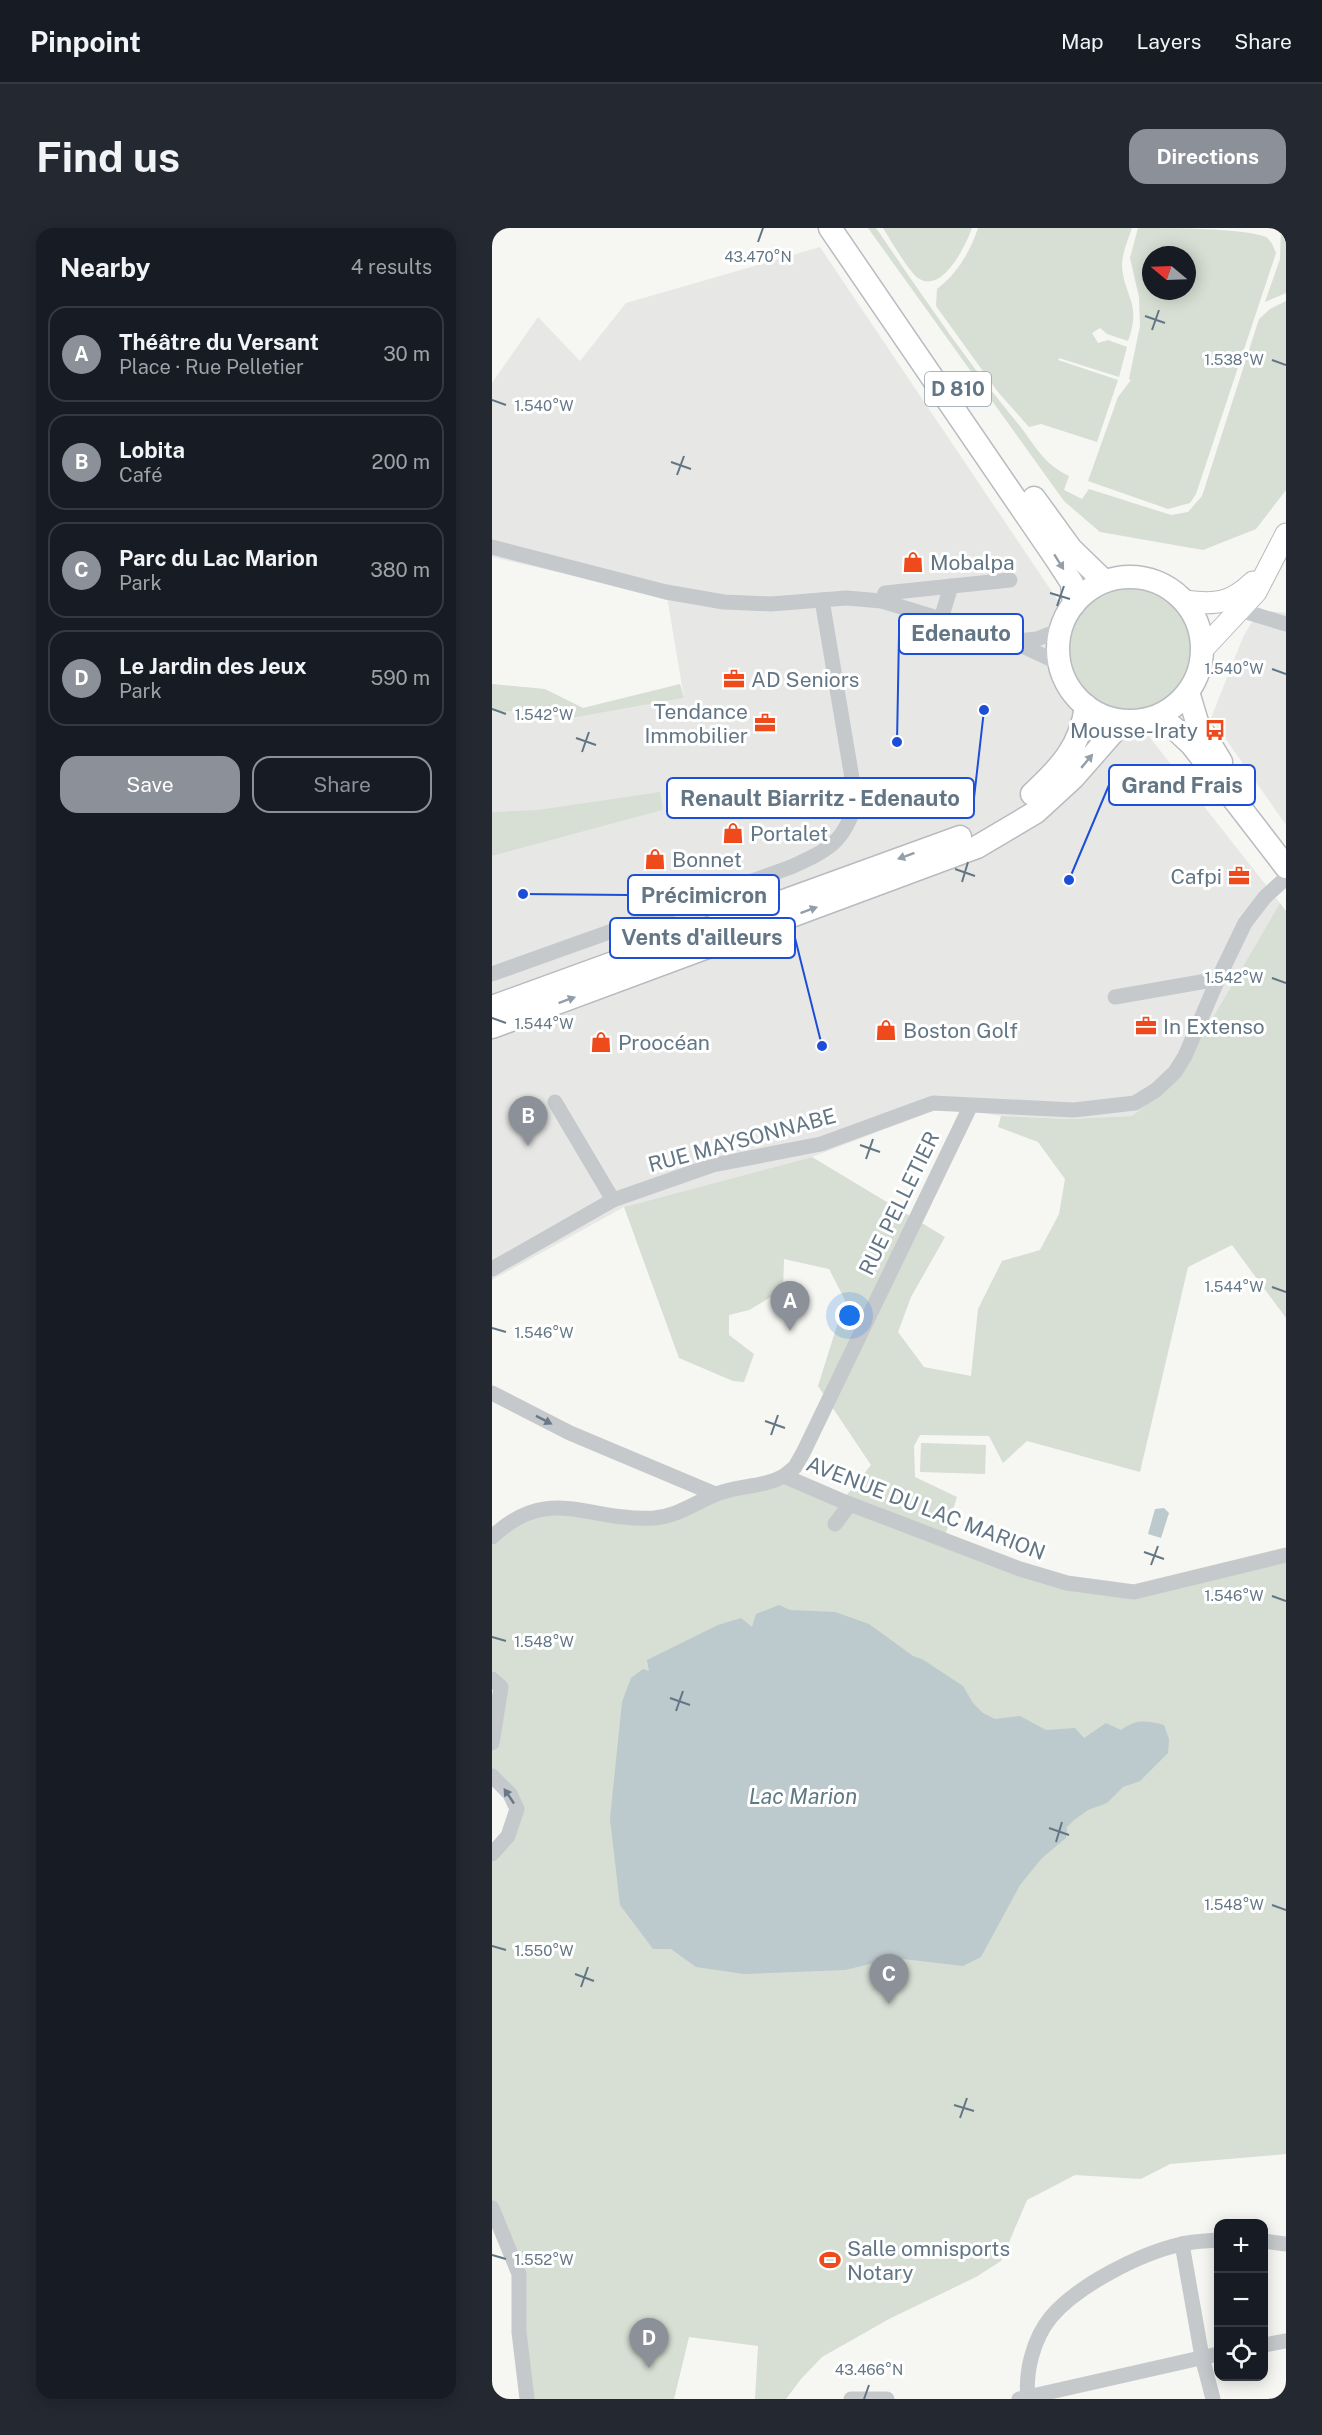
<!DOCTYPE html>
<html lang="en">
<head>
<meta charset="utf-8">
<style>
  :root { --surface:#171b24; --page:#242831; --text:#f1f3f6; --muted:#9ea1a6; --line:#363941; --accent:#8c9099 }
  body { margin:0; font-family:"Public Sans",sans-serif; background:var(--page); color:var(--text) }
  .controls { position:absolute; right:18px; bottom:18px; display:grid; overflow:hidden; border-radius:12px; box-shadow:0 3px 15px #0003 }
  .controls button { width:54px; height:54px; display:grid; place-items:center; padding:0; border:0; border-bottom:2px solid var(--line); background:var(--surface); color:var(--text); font:30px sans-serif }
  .compass { position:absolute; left:650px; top:18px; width:54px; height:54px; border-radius:50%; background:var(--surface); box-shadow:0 3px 15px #0003; rotate:289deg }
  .you { position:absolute; left:358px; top:1088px; width:21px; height:21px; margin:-15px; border:4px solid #fff; border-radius:50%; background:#1a73e8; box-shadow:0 0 0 9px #1a73e833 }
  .badge { display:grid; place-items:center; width:39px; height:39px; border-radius:50%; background:var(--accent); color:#fff; font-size:20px; font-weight:700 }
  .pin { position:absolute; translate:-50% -50px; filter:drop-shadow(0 2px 3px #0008) }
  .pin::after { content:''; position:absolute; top:32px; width:21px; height:18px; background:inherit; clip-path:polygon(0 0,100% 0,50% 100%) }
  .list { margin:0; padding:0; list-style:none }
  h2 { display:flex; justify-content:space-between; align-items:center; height:78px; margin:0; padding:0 24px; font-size:26px }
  h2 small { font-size:20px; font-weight:400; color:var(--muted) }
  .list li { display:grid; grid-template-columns:39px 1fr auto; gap:18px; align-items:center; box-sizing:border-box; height:96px; margin:0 12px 12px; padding:0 12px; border:2px solid var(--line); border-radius:18px }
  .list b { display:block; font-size:22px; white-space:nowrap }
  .list p { margin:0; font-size:20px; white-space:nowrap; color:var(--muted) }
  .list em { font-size:20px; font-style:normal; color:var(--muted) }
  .actions { display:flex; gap:12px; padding:18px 24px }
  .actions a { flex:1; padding:14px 0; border:2px solid var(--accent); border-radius:18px; text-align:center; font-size:21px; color:var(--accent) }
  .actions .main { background:var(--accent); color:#fff }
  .icon { flex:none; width:33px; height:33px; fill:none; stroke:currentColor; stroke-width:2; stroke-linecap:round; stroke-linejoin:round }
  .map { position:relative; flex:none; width:794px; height:2171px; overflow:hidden; border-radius:18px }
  header { display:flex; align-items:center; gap:36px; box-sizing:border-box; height:84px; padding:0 30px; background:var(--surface); border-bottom:2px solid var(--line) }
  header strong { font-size:28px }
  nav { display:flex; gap:33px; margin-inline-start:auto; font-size:21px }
  .intro { display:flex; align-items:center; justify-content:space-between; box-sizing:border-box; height:144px; padding:0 36px }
  h1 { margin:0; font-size:42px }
  .button { padding:15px 27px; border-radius:18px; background:var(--accent); color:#fff; font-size:21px; font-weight:700 }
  main { display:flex; gap:36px; padding:0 36px }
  aside { flex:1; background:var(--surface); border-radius:18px; box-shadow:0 3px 15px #0003 }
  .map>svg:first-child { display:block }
  .built { fill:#e7e8e6 }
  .green { fill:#d7ded3; fill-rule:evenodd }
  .water { fill:#bcc9cd }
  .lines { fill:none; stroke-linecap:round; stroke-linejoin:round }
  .secondary-casing { stroke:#b5bbbf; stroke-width:23 }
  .primary-casing { stroke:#b8bcc0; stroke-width:25 }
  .street { stroke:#c5c9cc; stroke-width:15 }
  .secondary { stroke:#fff; stroke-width:21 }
  .primary { stroke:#fff; stroke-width:22 }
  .oneway { fill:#929faa }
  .oneway2 { fill:#687a89 }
  .ticks { fill:none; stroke:#637685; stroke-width:2 }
  .labels { text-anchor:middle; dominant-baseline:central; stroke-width:6; stroke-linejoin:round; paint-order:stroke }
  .shield { fill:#fff; stroke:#929faa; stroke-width:1.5 }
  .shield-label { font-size:20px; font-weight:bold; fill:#637685 }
  .poi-label { font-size:21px; fill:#637685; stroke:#fff; text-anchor:start }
  .street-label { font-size:21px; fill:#637685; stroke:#fff }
  .water-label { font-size:22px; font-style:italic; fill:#5f7982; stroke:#fff }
  .ticks-label { font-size:15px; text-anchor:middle; fill:#637685; stroke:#fff; stroke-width:6; stroke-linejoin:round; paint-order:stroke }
  .leader { fill:none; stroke:#1d4ed8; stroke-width:2 }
  .callout-dot { fill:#1d4ed8; stroke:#fff; stroke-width:2 }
  .callout { fill:#fff; stroke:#1d4ed8; stroke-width:2 }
  .callout-label { font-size:22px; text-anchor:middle; font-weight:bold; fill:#637685 }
</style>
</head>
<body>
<header>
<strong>Pinpoint</strong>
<nav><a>Map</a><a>Layers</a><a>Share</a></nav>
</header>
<div class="intro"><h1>Find us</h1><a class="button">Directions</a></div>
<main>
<aside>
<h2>Nearby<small>4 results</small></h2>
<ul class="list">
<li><span class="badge">A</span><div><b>Théâtre du Versant</b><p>Place · Rue Pelletier</p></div><em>30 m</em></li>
<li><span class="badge">B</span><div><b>Lobita</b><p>Café</p></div><em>200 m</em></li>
<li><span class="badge">C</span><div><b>Parc du Lac Marion</b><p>Park</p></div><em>380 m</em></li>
<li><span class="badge">D</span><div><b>Le Jardin des Jeux</b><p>Park</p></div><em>590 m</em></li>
</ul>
<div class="actions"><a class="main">Save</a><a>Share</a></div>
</aside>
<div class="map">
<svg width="794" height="2171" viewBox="0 0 794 2171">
  <rect width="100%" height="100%" fill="#f6f6f2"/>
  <g class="built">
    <polygon points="328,19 659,511 788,675 683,854 640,888 577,891 509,888 451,879 320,929 132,979 0,1052 0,628 171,582 0,584 0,483 41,483 74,491 192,470 175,369 0,329 0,155 46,89 88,133 134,75"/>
    <polygon points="767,382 794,385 794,597 719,490 751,409"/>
  </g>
  <g class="green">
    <path d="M376 0H384C430 67 475 134 527 197 544 218 550 235 577 248L572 262 590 271 597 261 679 287 696 284 710 268 767 91 778 81 794 73V262L764 301 711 322 608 304 572 273Z"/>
    <path d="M391 0H480C474 17 450 67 426 50 417 44 398 11 391 0Z"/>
    <path d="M486 0H640C636 12 630 25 630 38 632 69 650 74 636 113L615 106 608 100 600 105 606 115 616 112 635 119 627 149 567 130 566 132 626 152 605 214 549 196 537 199 506 164 444 78 445 61C465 46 478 24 486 0Z"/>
    <path d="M646 0C676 0 751 0 774 9 780 14 781 18 784 25L704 266 698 275 676 281 596 253 626 169 639 152 637 151 648 98 647 69 638 30ZM659 27H695V63H659Z"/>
    <polygon points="789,0 794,0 794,65 773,74 788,31"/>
    <circle cx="640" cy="422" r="63"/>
    <polygon points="0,456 53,461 91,480 188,456 192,470 74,491 41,483 0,483"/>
    <polygon points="168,564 171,582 0,628 0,584 46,582"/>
    <polygon points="788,675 794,683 794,1090 740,1017 696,1039 648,1244 535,1213 511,1235 497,1208 428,1207 422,1218 423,1249 465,1269 452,1311 528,1341 642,1364 794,1327 794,1926 678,1936 649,1951 583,1947 535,1972 509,2033 484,2049 397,2091 330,2129 309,2151 294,2171 263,2171 266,2118 197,2109 182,2171 35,2171 27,2046 0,1980 0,1626 25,1581 0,1548 0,1515 9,1459 0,1451 0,1309 41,1283 160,1290 292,1248 350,1273 379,1237 326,1158 353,1072 337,1041 292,1031 291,1062 257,1082 237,1087 237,1107 262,1126 252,1154 241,1153 187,1130 132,979 320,929 453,1009 419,1069 406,1104 432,1139 479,1148 486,1081 510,1033 548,1022 567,986 573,951 546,914 506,899 509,888 577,891 640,888 683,854"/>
    <polygon points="429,1215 494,1217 493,1246 428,1244"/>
  </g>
  <g class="water">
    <polygon points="672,1280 677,1285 669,1310 656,1306 663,1281"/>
    <path d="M287 1377 298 1382 343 1384 377 1396 421 1428 430 1431 471 1458 481 1475 491 1485 503 1491 528 1488 554 1502 583 1500 592 1510 614 1495 629 1502C643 1491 655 1492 672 1497L677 1511 676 1525 648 1553 631 1559 615 1575 596 1582 582 1592 575 1599 574 1610 550 1630 528 1657 489 1729 471 1738 403 1730 353 1742 252 1746 204 1739 179 1721H161L128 1677 118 1591 130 1474 139 1450 151 1441 157 1443 155 1432 226 1397 249 1390 260 1399 264 1386Z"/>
  </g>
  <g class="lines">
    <defs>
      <g id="secondary">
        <path d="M693 373C723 377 738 376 761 354"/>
        <polyline points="711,421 764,364 794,306"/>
      </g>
      <g id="primary">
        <polyline points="338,0 563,329 580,355 582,376"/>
        <polyline points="542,270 579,321 612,353"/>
        <circle cx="638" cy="421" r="72"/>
        <polyline points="696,464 705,494 729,534"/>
        <polyline points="652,492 681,499 700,517 794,639"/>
        <path d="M540 566C568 540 589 518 594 478"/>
        <polyline points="0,779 468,609"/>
        <polyline points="0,799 485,619 544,584 581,550 631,493"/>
      </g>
    </defs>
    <use href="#secondary" class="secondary-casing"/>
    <use href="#primary" class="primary-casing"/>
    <g class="street">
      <polyline points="0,319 174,364 232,374 279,376 354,370 390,373 520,413 567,435"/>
      <polyline points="390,373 393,365 518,352"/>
      <polyline points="748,382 794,396"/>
      <polyline points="449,391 459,358"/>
      <polyline points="523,413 545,411 568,402"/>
      <path d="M0 746 299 639C336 622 352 615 364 574L330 372"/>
      <polyline points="623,769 726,751"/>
      <polyline points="63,874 121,972"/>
      <polyline points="0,1041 121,972 221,937 329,916 441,875 582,882 643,875 664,862 683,844 693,828 726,751 753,695 773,669 794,650"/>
      <polyline points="0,1165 78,1205 223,1266"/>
      <polyline points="292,1248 303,1239 311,1225 478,879"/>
      <polyline points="343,1296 358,1276"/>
      <path d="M0 1309C57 1255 97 1294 162 1290 185 1288 201 1276 222 1267 245 1257 270 1260 292 1248L350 1273 528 1341 575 1355 642 1364 794 1327"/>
      <polyline points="0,1451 9,1459 0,1515"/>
      <polyline points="0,1548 18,1566 25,1581 16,1608 0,1626"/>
      <polyline points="0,1980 27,2046 27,2104 35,2171"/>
      <polyline points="772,2013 794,2016"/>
      <polyline points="690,2016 710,2129 721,2171"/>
      <polyline points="772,2117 794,2113"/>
      <polyline points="359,2171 395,2171"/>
      <polyline points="527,2171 726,2126"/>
      <path d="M536 2171C533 2144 541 2111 559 2089 586 2057 649 2025 690 2016 701 2013 715 2013 726 2012"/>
    </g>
    <use href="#secondary" class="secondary"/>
    <use href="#primary" class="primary"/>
  </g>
  <defs><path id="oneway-solid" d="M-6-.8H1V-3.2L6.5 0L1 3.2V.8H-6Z" transform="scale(1.5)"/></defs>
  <g class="oneway">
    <use href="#oneway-solid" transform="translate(567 334) rotate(58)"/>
    <use href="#oneway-solid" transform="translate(595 533) rotate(-50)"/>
    <use href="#oneway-solid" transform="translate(414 628) rotate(160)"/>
    <use href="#oneway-solid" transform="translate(317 682) rotate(-20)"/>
    <use href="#oneway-solid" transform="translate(75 772) rotate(-20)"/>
  </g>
  <g class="oneway2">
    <use href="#oneway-solid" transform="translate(52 1192) rotate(27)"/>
    <use href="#oneway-solid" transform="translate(17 1568) rotate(-124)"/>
  </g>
  <path class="ticks" d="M266 14 271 0M653 88 673 95M660 102 667 82M780 132 794 137M0 172 14 177M179 234 199 241M185 247 192 228M558 365 578 371M565 378 572 358M780 441 794 446M0 481 14 486M84 510 104 517M90 524 97 504M463 641 483 648M470 654 476 634M780 750 794 755M0 790 14 795M368 917 388 924M374 931 381 911M780 1059 794 1064M0 1100 14 1104M273 1193 293 1200M279 1207 286 1187M652 1324 672 1331M659 1337 666 1318M780 1368 794 1373M0 1409 14 1413M178 1470 198 1477M184 1483 191 1463M557 1600 577 1607M564 1614 570 1594M780 1677 794 1682M0 1718 14 1722M83 1746 102 1753M89 1759 96 1739M462 1877 482 1883M468 1890 475 1870M0 2027 14 2031M372 2171 377 2157"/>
  <defs>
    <symbol id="shop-bare" viewBox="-9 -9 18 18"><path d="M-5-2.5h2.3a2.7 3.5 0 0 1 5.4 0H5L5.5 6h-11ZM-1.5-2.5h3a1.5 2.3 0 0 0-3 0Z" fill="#ee4a1b" stroke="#fff" stroke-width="2.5" paint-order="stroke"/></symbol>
    <symbol id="office-bare" viewBox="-9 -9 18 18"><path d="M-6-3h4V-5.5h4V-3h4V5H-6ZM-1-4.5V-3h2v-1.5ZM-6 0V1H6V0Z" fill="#ee4a1b" stroke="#fff" stroke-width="2.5" paint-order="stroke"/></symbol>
    <symbol id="bus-bare" viewBox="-9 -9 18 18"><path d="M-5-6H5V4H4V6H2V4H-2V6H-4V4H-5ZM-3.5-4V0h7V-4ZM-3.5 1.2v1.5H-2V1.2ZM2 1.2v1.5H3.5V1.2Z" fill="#ee4a1b" stroke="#fff" stroke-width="2.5" paint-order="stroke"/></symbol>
    <symbol id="stadium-bare" viewBox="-9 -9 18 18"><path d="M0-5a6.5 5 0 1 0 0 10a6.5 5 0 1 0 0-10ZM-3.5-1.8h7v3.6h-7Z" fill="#ee4a1b" stroke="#fff" stroke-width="2.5" paint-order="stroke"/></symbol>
  </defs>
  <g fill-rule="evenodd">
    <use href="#shop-bare" x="406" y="319" width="30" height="30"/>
    <use href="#office-bare" x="227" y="436" width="30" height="30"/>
    <use href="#office-bare" x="258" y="480" width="30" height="30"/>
    <use href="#bus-bare" x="708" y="487" width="30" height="30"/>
    <use href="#shop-bare" x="226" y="590" width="30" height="30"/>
    <use href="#shop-bare" x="148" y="616" width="30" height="30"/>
    <use href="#office-bare" x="732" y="633" width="30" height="30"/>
    <use href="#office-bare" x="639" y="783" width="30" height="30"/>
    <use href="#shop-bare" x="379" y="787" width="30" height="30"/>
    <use href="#shop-bare" x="94" y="799" width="30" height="30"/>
    <use href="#stadium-bare" x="323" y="2017" width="30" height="30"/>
  </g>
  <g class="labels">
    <rect class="shield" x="433" y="144" width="66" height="34" rx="4.5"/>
    <g class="shield-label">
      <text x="466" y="161">D 810</text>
    </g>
    <g class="poi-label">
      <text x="438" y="334">Mobalpa</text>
      <text x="259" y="451">AD Seniors</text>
      <text x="256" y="483" text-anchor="end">Tendance<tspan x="256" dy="24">Immobilier</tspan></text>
      <text x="706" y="502" text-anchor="end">Mousse-Iraty</text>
      <text x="258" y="605">Portalet</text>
      <text x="180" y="631">Bonnet</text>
      <text x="730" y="648" text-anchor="end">Cafpi</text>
      <text x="671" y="798">In Extenso</text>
      <text x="411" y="802">Boston Golf</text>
      <text x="126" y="814">Proocéan</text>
      <text x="355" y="2020">Salle omnisports<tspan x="355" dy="24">Notary</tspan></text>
    </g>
    <g class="street-label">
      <text transform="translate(250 912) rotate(-15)">RUE MAYSONNABE</text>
      <text transform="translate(407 975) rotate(-64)">RUE PELLETIER</text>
      <text transform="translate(434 1280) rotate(21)">AVENUE DU LAC MARION</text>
    </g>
    <g class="water-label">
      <text x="311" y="1568">Lac Marion</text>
    </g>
  </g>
  <g class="ticks-label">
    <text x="266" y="34">43.470°N</text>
    <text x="742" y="137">1.538°W</text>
    <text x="52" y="183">1.540°W</text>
    <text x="742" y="446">1.540°W</text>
    <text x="52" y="492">1.542°W</text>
    <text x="742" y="755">1.542°W</text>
    <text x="52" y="801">1.544°W</text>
    <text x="742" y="1064">1.544°W</text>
    <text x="52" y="1110">1.546°W</text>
    <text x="742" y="1373">1.546°W</text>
    <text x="52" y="1419">1.548°W</text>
    <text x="742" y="1682">1.548°W</text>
    <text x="52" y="1728">1.550°W</text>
    <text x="52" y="2037">1.552°W</text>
    <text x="377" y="2147">43.466°N</text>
  </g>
  <path class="leader" d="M405 514L407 406M577 652L617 557M492 482L482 570M31 666L136 667M330 818L303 710"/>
  <g class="callout-dot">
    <circle cx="405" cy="514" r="6"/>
    <circle cx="577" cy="652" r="6"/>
    <circle cx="492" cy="482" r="6"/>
    <circle cx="31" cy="666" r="6"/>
    <circle cx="330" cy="818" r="6"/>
  </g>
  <g class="callout">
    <rect x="407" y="386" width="124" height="40" rx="6"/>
    <rect x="617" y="537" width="146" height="40" rx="6"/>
    <rect x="175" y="550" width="307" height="40" rx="6"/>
    <rect x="136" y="647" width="151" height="40" rx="6"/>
    <rect x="118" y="690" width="185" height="40" rx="6"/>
  </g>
  <g class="callout-label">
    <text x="469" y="413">Edenauto</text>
    <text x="690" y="565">Grand Frais</text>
    <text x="328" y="578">Renault Biarritz - Edenauto</text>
    <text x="212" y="675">Précimicron</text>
    <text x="210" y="717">Vents d'ailleurs</text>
  </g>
</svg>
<div class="controls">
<button>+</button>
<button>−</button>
<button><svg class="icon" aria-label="locate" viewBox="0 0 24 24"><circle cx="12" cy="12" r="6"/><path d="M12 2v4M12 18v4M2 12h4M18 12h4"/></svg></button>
</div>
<svg class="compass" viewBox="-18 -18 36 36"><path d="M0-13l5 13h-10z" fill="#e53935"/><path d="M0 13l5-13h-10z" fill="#9ea1a6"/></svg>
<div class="you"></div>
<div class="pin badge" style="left:298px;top:1103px">A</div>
<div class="pin badge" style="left:36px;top:918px">B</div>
<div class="pin badge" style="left:397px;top:1776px">C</div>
<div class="pin badge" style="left:157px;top:2140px">D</div>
</div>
</main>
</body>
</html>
